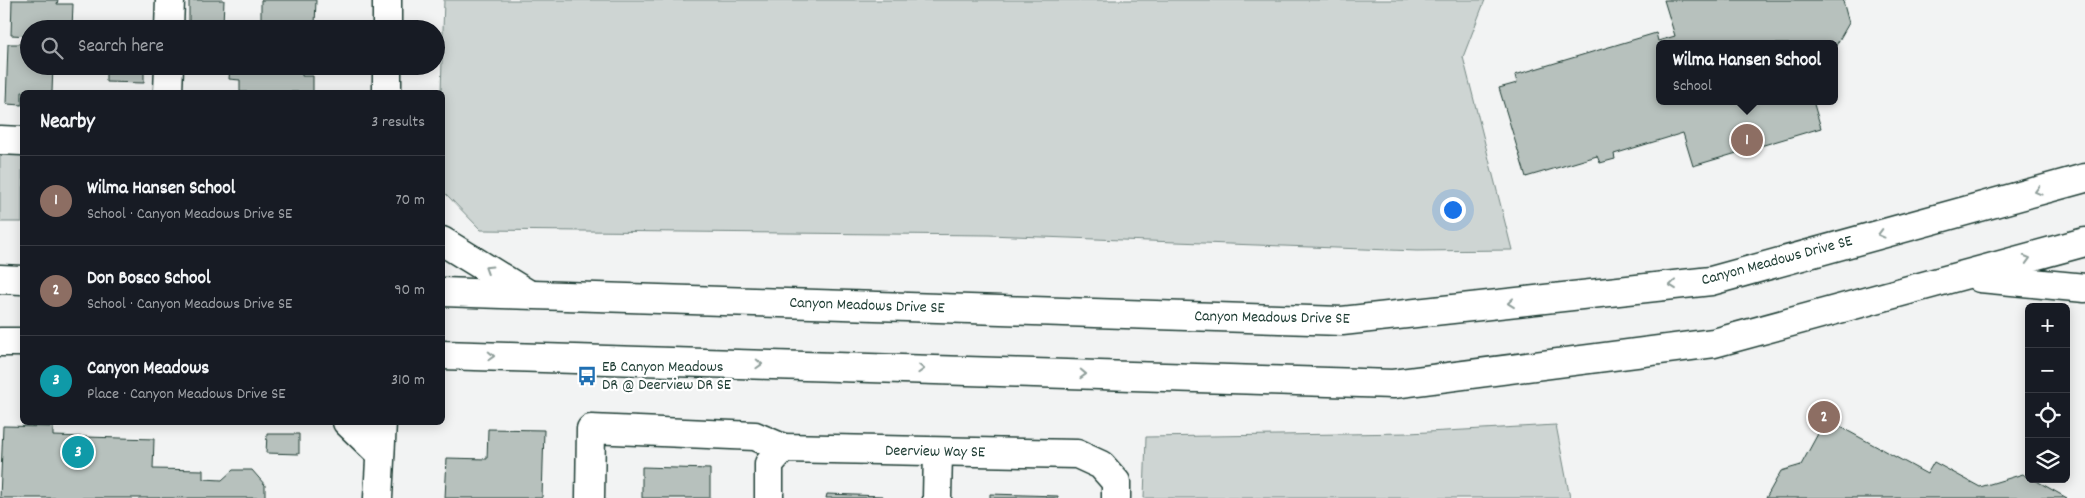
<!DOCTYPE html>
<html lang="en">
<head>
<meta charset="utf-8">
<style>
  :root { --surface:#171b24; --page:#242831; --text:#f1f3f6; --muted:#9ea1a6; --line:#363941; --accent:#1f6fb2 }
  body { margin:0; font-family:Dekko,sans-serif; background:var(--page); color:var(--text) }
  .controls { position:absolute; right:15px; bottom:15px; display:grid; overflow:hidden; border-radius:8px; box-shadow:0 2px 12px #0003 }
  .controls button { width:45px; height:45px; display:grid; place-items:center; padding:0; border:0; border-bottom:1px solid var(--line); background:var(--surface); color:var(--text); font:25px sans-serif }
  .you { position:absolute; left:1452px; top:209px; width:18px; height:18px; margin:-12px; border:4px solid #fff; border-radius:50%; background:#1a73e8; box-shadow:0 0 0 8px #1a73e833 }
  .badge { display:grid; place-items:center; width:32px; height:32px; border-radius:50%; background:var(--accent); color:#fff; font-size:16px; font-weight:700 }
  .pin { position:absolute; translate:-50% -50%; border:2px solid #fff; box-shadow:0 1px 5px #0006 }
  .popup { position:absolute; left:1656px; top:40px; width:182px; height:65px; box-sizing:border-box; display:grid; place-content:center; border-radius:8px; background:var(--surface); filter:drop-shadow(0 1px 4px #0005); font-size:16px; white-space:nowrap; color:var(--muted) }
  .popup b { font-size:19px; color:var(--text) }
  .popup::after { content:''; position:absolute; left:50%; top:100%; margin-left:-10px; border:10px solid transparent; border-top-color:var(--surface) }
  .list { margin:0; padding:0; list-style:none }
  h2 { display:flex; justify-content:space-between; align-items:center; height:65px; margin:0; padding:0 20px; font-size:21px }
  h2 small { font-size:16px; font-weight:400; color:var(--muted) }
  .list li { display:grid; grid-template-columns:32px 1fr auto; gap:15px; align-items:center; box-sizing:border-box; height:90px; padding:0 20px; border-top:1px solid var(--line) }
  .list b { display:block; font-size:19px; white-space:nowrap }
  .list p { margin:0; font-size:16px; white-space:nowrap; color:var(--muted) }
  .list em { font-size:16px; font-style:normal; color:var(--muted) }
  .icon { flex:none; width:28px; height:28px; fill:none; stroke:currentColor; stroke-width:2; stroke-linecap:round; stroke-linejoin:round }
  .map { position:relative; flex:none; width:2085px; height:498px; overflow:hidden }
  .search { position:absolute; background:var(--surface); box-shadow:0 2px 12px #0003; left:20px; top:20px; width:425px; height:55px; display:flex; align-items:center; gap:12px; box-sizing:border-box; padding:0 18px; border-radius:28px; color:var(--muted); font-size:19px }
  .panel { position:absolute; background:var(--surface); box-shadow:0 2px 12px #0003; left:20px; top:90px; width:425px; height:335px; border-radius:8px }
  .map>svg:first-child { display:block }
  .green { fill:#ced5d3; stroke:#768984 }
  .building { fill:#b7c1bd; stroke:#1f3d34 }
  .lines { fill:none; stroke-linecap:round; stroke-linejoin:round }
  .minor-casing { stroke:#1f3d34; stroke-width:31 }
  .minor { stroke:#fff; stroke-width:28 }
  .oneway { stroke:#8f9e9a }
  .labels { text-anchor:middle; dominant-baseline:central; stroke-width:4.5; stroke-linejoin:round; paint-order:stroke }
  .street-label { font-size:16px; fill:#1f3d34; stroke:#fff }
  .poi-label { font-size:16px; fill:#1f3d34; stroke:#fff; text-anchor:start }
</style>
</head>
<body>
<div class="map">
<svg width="2085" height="498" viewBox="0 0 2085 498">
  <rect width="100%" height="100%" fill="#f2f3f3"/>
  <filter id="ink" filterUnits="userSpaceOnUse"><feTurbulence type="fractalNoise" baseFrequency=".02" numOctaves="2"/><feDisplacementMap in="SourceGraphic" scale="10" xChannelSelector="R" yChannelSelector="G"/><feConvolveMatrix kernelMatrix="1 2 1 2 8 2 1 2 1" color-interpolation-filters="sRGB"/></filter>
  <g filter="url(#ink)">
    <g class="green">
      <polygon points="444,0 1485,0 1463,57 1512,250 1417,251 988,235 481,230 443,191 441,92"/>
      <rect x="0" y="149" width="22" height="73"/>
      <polygon points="1556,425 1570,498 1144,498 1146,437 1409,433"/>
    </g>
    <g class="building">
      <polygon points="12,0 58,0 57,4 73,4 72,29 29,29 29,36 11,35"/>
      <polygon points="189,0 224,0 223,25 189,24"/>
      <polygon points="261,0 316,0 315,25 261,24"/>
      <polygon points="1664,0 1846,0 1843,1 1849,23 1834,49 1834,44 1660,44 1660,101 1813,101 1821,128 1693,166 1683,133 1614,154 1615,159 1600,163 1597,156 1526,177 1499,88 1517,83 1515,75 1656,33 1658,41 1675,36"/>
      <polygon points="8,44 29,44 29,66 53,66 52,92 22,92 22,105 6,104"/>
      <polygon points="106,66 144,66 144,83 106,82"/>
      <polygon points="230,66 302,66 302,76 313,76 313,92 240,92 240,80 229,79"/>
      <polygon points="1826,419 1927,474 1934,462 1980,487 2023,474 2029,479 2033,479 2067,498 1766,498 1781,471 1801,465"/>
      <polygon points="3,426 53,427 53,436 154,439 153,469 203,470 203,479 222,480 233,470 252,470 265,485 265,498 0,498"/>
      <polygon points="488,429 544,430 542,498 445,498 447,458 487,459"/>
      <polygon points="267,434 299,434 299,454 266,453"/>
      <polygon points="642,467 710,469 710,498 642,498"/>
      <polygon points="827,494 883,496 883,498 826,498"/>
      <polygon points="990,494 1058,496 1058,498 990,498"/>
    </g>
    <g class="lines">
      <defs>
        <g id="minor">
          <polyline points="387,0 387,29"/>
          <polyline points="169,29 170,0"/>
          <polyline points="387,66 387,92"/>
          <polyline points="168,92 169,66"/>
          <polyline points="0,140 22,141"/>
          <polyline points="442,241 528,294"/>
          <polyline points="1980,278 2085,288"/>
          <polyline points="0,279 22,280"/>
          <polyline points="442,292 1342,321 1711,281 2085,178"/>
          <polyline points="0,342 22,342"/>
          <polyline points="442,355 1393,384 1714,343 2085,242"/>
          <polyline points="347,422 380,454"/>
          <polyline points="378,498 382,422"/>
          <polyline points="590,498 591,429 755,436 783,448"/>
          <polyline points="769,498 769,464 783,448 1077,454 1101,465 1116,482 1116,498"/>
          <polyline points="937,498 938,452"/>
        </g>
      </defs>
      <use href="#minor" class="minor-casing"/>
      <use href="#minor" class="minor"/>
    </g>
    <defs><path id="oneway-chevron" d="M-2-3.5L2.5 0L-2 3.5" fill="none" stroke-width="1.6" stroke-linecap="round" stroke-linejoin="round" transform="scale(1.25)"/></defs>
    <g class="oneway">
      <use href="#oneway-chevron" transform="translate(2038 191) rotate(165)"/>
      <use href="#oneway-chevron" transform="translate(1881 234) rotate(165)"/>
      <use href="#oneway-chevron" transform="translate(2027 259) rotate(-16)"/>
      <use href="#oneway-chevron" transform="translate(488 269) rotate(-148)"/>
      <use href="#oneway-chevron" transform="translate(1673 285) rotate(174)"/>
      <use href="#oneway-chevron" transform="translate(1511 303) rotate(174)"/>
      <use href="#oneway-chevron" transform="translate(491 356) rotate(2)"/>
      <use href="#oneway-chevron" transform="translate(759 364) rotate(2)"/>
      <use href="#oneway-chevron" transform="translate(921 369) rotate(2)"/>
      <use href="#oneway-chevron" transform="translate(1083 374) rotate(2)"/>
    </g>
  </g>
  <defs>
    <symbol id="bus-bare" viewBox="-9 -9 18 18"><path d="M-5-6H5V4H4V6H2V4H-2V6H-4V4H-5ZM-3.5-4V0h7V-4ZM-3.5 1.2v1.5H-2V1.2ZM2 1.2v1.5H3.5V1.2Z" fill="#1f6fb2" stroke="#fff" stroke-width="2.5" paint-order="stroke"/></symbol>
  </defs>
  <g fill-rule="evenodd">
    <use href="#bus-bare" x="573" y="362" width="28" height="28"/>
  </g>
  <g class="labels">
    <g class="street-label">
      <text transform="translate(1777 261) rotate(-15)">Canyon Meadows Drive SE</text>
      <text transform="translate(867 306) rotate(2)">Canyon Meadows Drive SE</text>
      <text transform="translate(1272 318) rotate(1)">Canyon Meadows Drive SE</text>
      <text transform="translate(935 452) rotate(1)">Deerview Way SE</text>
    </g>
    <g class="poi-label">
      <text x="602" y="367">EB Canyon Meadows<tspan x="602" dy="18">DR @ Deerview DR SE</tspan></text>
    </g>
  </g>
</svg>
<div class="controls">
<button>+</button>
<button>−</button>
<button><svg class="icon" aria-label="locate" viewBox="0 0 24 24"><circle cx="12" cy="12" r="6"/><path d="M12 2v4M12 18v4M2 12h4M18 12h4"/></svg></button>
<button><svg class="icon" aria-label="layers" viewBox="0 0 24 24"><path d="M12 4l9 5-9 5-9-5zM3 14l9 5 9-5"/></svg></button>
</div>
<div class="you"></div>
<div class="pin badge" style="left:1747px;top:140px;background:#8d6e63">1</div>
<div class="popup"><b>Wilma Hansen School</b>School</div>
<div class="pin badge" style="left:1824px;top:417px;background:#8d6e63">2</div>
<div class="pin badge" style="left:78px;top:452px;background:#0f9aa8">3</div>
<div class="search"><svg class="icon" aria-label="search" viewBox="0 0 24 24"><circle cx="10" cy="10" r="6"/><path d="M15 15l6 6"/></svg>Search here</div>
<section class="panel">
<h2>Nearby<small>3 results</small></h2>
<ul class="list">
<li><span class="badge" style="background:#8d6e63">1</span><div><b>Wilma Hansen School</b><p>School · Canyon Meadows Drive SE</p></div><em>70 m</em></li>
<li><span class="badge" style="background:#8d6e63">2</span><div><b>Don Bosco School</b><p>School · Canyon Meadows Drive SE</p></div><em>90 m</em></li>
<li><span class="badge" style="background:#0f9aa8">3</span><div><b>Canyon Meadows</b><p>Place · Canyon Meadows Drive SE</p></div><em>310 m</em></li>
</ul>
</section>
</div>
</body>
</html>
